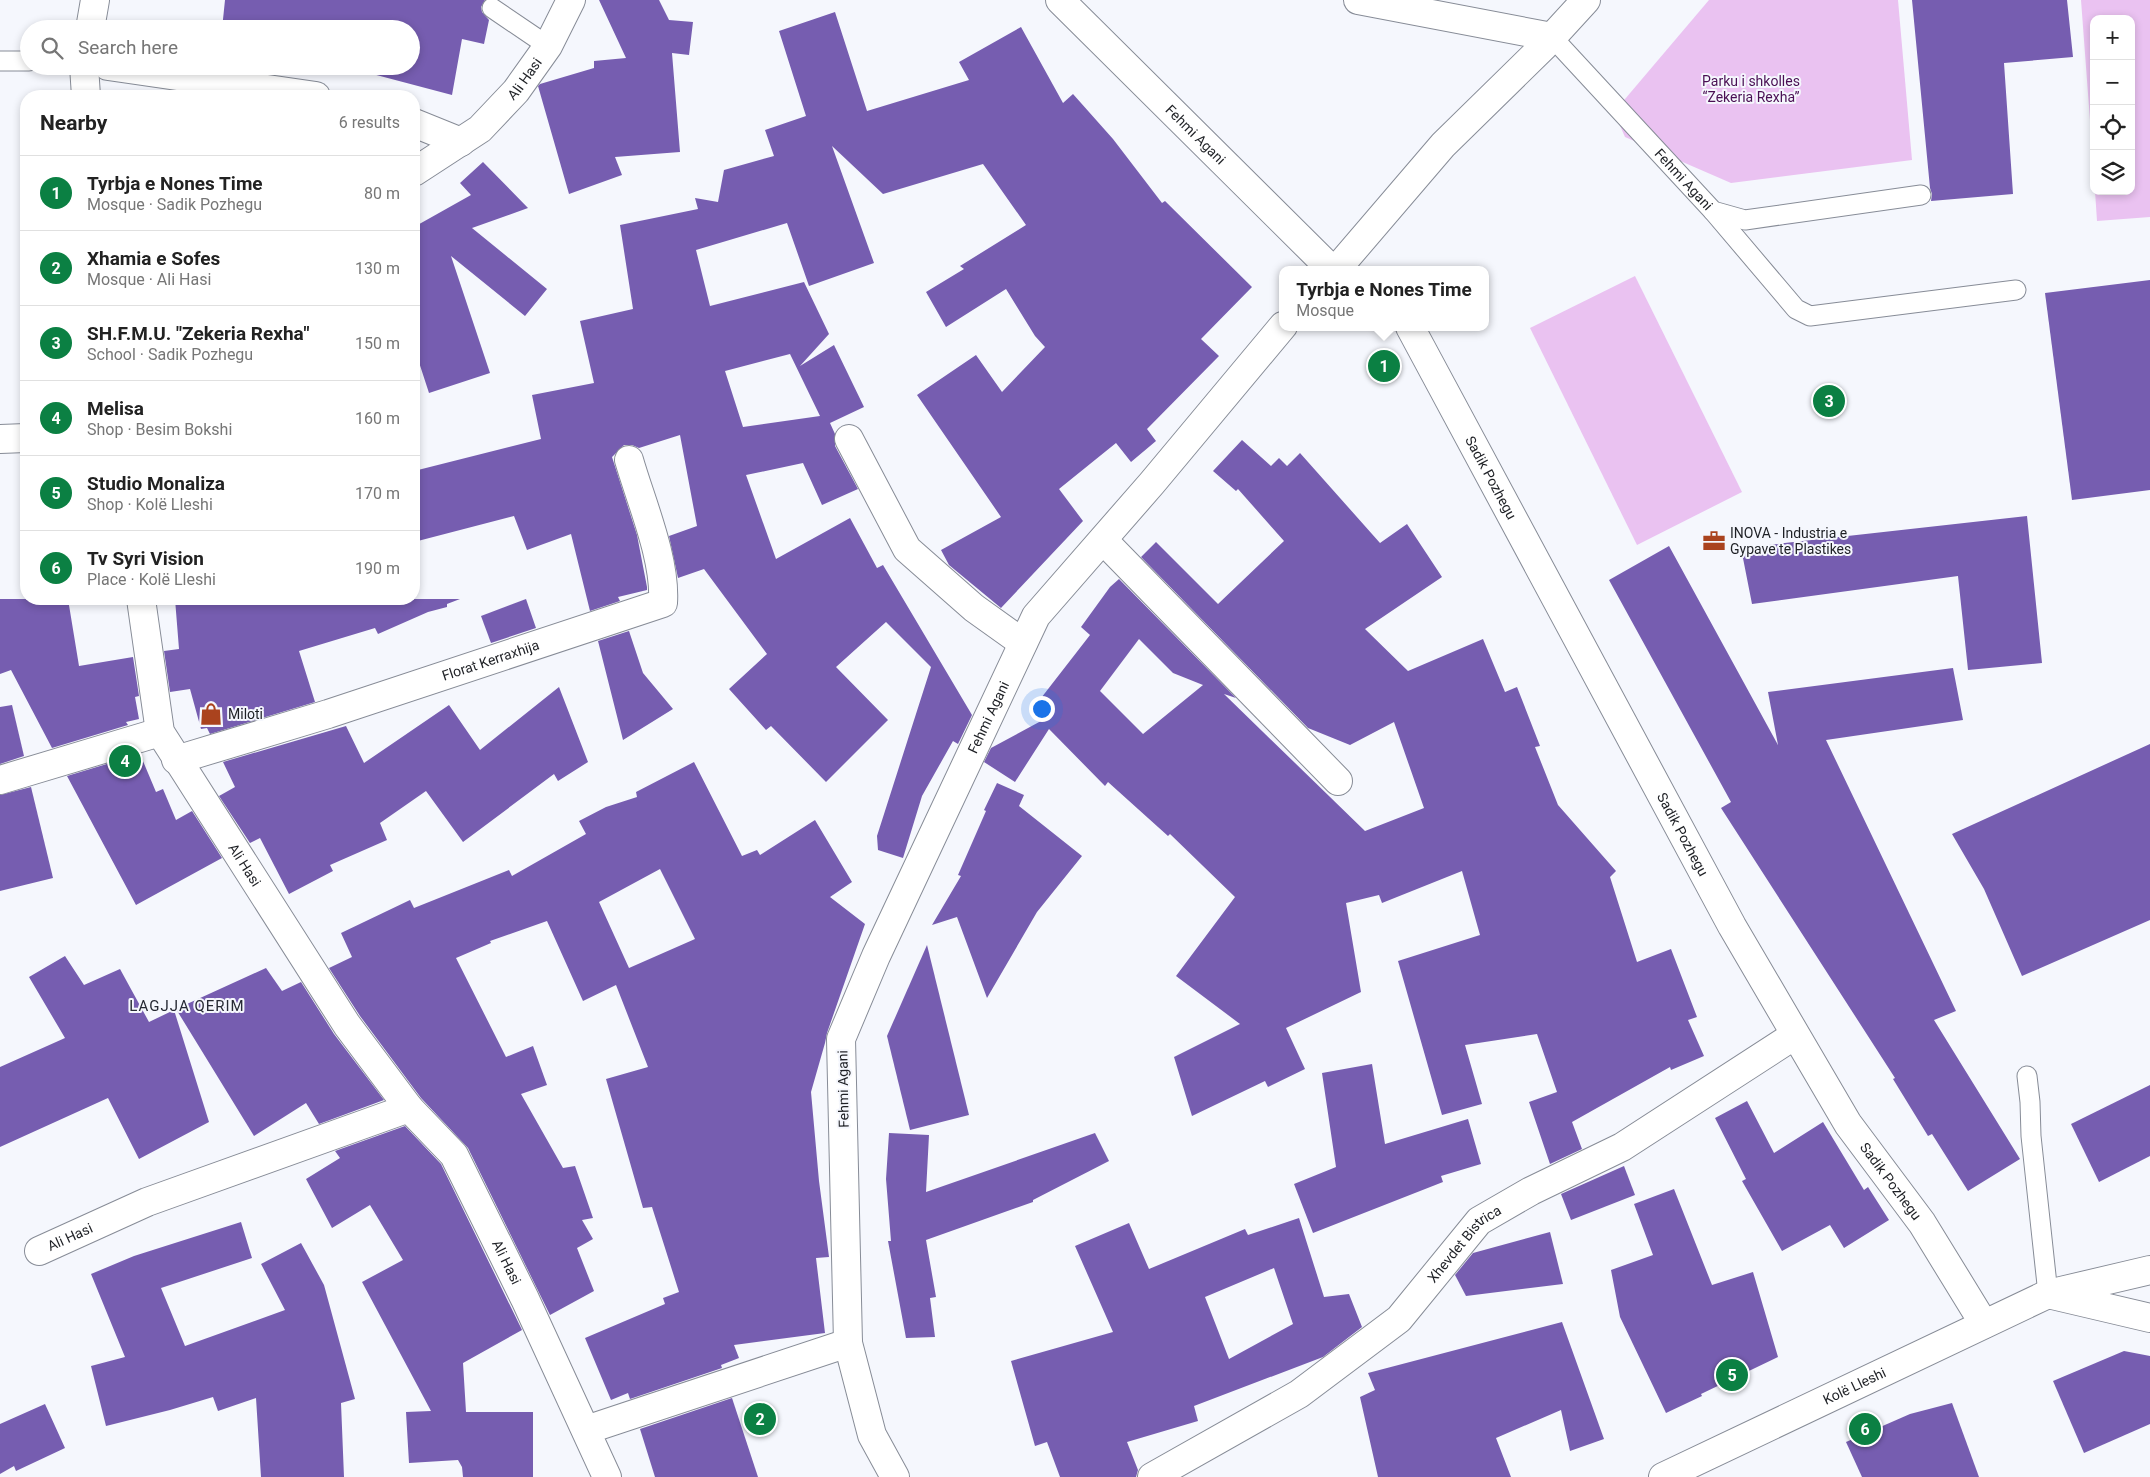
<!DOCTYPE html>
<html lang="en">
<head>
<meta charset="utf-8">
<style>
  :root { --surface:#fff; --page:#f6f6f6; --text:#222; --muted:#767676; --line:#e0e0e0; --accent:#0b8043 }
  body { margin:0; font-family:Roboto,sans-serif; background:var(--page); color:var(--text) }
  .controls { position:absolute; right:15px; top:15px; display:grid; overflow:hidden; border-radius:10px; box-shadow:0 2px 8px #0003 }
  .controls button { width:45px; height:45px; display:grid; place-items:center; padding:0; border:0; border-bottom:1px solid var(--line); background:var(--surface); color:var(--text); font:25px sans-serif }
  .you { position:absolute; left:1041px; top:708px; width:18px; height:18px; margin:-12px; border:4px solid #fff; border-radius:50%; background:#1a73e8; box-shadow:0 0 0 8px #1a73e833 }
  .badge { display:grid; place-items:center; width:32px; height:32px; border-radius:50%; background:var(--accent); color:#fff; font-size:16px; font-weight:700 }
  .pin { position:absolute; translate:-50% -50%; border:2px solid #fff; box-shadow:0 1px 5px #0006 }
  .popup { position:absolute; left:1279px; top:266px; width:210px; height:65px; box-sizing:border-box; display:grid; place-content:center; border-radius:10px; background:var(--surface); filter:drop-shadow(0 1px 4px #0005); font-size:16px; white-space:nowrap; color:var(--muted) }
  .popup b { font-size:19px; color:var(--text) }
  .popup::after { content:''; position:absolute; left:50%; top:100%; margin-left:-10px; border:10px solid transparent; border-top-color:var(--surface) }
  .list { margin:0; padding:0; list-style:none }
  h2 { display:flex; justify-content:space-between; align-items:center; height:65px; margin:0; padding:0 20px; font-size:21px }
  h2 small { font-size:16px; font-weight:400; color:var(--muted) }
  .list li { display:grid; grid-template-columns:32px 1fr auto; gap:15px; align-items:center; box-sizing:border-box; height:75px; padding:0 20px; border-top:1px solid var(--line) }
  .list b { display:block; font-size:19px; white-space:nowrap }
  .list p { margin:0; font-size:16px; white-space:nowrap; color:var(--muted) }
  .list em { font-size:16px; font-style:normal; color:var(--muted) }
  .icon { flex:none; width:28px; height:28px; fill:none; stroke:currentColor; stroke-width:2; stroke-linecap:round; stroke-linejoin:round }
  .map { position:relative; flex:none; width:2150px; height:1477px; overflow:hidden }
  .search { position:absolute; background:var(--surface); box-shadow:0 2px 8px #0003; left:20px; top:20px; width:400px; height:55px; display:flex; align-items:center; gap:12px; box-sizing:border-box; padding:0 18px; border-radius:28px; color:var(--muted); font-size:19px }
  .panel { position:absolute; background:var(--surface); box-shadow:0 2px 8px #0003; left:20px; top:90px; width:400px; height:515px; border-radius:20px }
  .map>svg:first-child { display:block }
  .green { fill:#eac2f1 }
  .building { fill:#765db0; fill-rule:evenodd }
  .lines { fill:none; stroke-linecap:round; stroke-linejoin:round }
  .service-casing { stroke:#878c97; stroke-width:21 }
  .minor-casing { stroke:#878c97; stroke-width:30 }
  .tertiary-casing { stroke:#878c97; stroke-width:30 }
  .service { stroke:#fff; stroke-width:19 }
  .minor { stroke:#fff; stroke-width:28 }
  .tertiary { stroke:#fff; stroke-width:28 }
  .labels { text-anchor:middle; dominant-baseline:central; stroke-width:4; stroke-linejoin:round; paint-order:stroke }
  .street-label { font-size:14px; fill:#1e2025; stroke:#f5f7fd }
  .park-label { font-size:14px; fill:#4a0f54; stroke:#f5f7fd }
  .poi-label { font-size:14px; fill:#1e2025; stroke:#f5f7fd; text-anchor:start }
  .neighbourhood-label { font-size:15px; letter-spacing:1px; fill:#262933; stroke:#f5f7fd }
</style>
</head>
<body>
<div class="map">
<svg width="2150" height="1477" viewBox="0 0 2150 1477">
  <rect width="100%" height="100%" fill="#f5f7fd"/>
  <g class="green">
    <polygon points="1709,0 1898,0 1912,160 1731,183 1625,137 1614,112"/>
    <polygon points="2081,0 2150,0 2150,217 2097,221 2095,191 2131,191 2131,19 2094,19 2094,174"/>
    <polygon points="1635,276 1742,492 1637,545 1530,328"/>
  </g>
  <g class="building">
    <polygon points="225,0 485,0 481,7 482,12 489,20 484,44 462,39 452,95 365,72 333,66 411,66 411,29 222,29"/>
    <polygon points="599,0 659,0 669,20 693,22 689,55 672,53 680,152 615,157 622,175 569,194 538,86 540,84 594,68 594,61 626,58"/>
    <polygon points="1912,0 2067,0 2073,57 2004,63 2013,194 1931,201 1932,194 1930,188"/>
    <path d="M835 12 867 111 969 80 959 62 1021 27 1063 103 1073 94 1113 139 1162 203 1165 201 1252 287 1201 339 1219 356 1147 429 1156 441 1131 462 1116 443 1059 489 1083 521 1001 608 949 565 941 550 1001 517 917 395 976 355 1002 392 1045 347 1035 336 1006 289 946 327 926 292 964 269 960 266 1026 225 983 164 883 194 832 146 874 263 809 286 787 223 696 250 710 306 804 282 829 334 800 366 834 345 864 407 830 423 835 434V446L858 489 822 505 803 463 746 475 776 559 850 518 877 568 883 565 972 715 958 744 953 741 922 796 903 858 878 850 877 836 931 667 886 622 836 667 888 720 826 782 771 726 766 730 729 689 767 654 704 569 678 578 669 536 697 526 680 435 639 448 632 445H624L612 457 637 535 647 587V590L618 597 620 601 590 611 571 534 527 550 514 516 414 542V471L541 439 532 395 594 383 580 321 633 309 620 225 698 209 695 198 718 202 724 170 774 156 765 130 806 116 779 31ZM790 354 820 416 743 427 725 371Z"/>
    <polygon points="483,162 528,208 472,228 547,289 525,316 451,256 490,373 429,393 414,347 414,227 471,195 460,183"/>
    <polygon points="2150,280 2150,490 2072,500 2045,293"/>
    <path d="M1242 440 1271 466 1279 458 1287 466 1300 453 1380 543 1407 524 1442 577 1365 629 1408 671 1483 639 1505 692 1517 687 1540 746 1535 747 1558 805 1616 871 1610 877 1637 962 1671 949 1697 1017 1688 1020 1704 1056 1671 1070 1670 1067 1572 1122 1582 1149 1550 1164 1529 1102 1557 1092 1537 1034 1465 1045 1482 1104 1442 1115 1398 961 1480 935 1462 871 1382 903 1379 895 1346 903 1361 992 1286 1028 1305 1069 1268 1087 1265 1081 1192 1116 1174 1057 1240 1024 1176 976 1235 897 1170 834 1168 836 1108 782 1105 786 1049 729 1015 782 984 762 991 748 1041 721 1031 711 1090 635 1081 627 1110 587 1119 579 1236 698 1224 694 1365 831 1424 808 1394 722 1350 745 1308 728 1141 557 1156 542 1218 604 1284 541 1238 489 1236 491 1213 471ZM1139 639 1173 673 1203 685 1143 734 1100 691Z"/>
    <polygon points="2027,516 2042,663 1968,670 1958,576 1752,604 1741,548"/>
    <polygon points="1669,546 1778,745 1768,692 1953,668 1963,720 1826,740 1956,1011 1934,1020 2020,1159 1968,1191 1932,1134 1928,1136 1893,1079 1895,1078 1721,808 1731,802 1609,580"/>
    <polygon points="0,599 68,599 79,666 133,657 139,696 135,697 139,719 126,722 128,725 52,748 11,670 0,674"/>
    <polygon points="175,599 460,599 447,604 447,607 428,612 378,634 375,628 299,651 315,702 210,734 207,728 201,729 190,689 170,692 164,651 179,649"/>
    <polygon points="526,599 536,628 491,643 481,616"/>
    <polygon points="629,631 643,673 673,709 623,740 598,641"/>
    <polygon points="559,687 588,762 558,781 554,774 463,842 426,791 380,823 387,840 330,865 333,871 289,894 260,838 250,843 219,796 235,787 223,762 346,726 364,763 449,705 480,750"/>
    <polygon points="12,705 24,756 0,764 0,707"/>
    <polygon points="2150,744 2150,920 2022,976 1984,889 1952,834"/>
    <polygon points="140,754 156,792 163,789 176,820 192,811 222,858 136,905 67,776"/>
    <path d="M694 762 742 856 757 850 760 855 815 820 852 882 830 897 865 924 827 1033 825 1043 811 1092 819 1181 829 1257 816 1258 825 1333 734 1345 739 1358 721 1365 722 1368 630 1399 628 1393 611 1400 585 1338 665 1304 663 1298 679 1292 652 1207 643 1208 606 1079 648 1067 616 985 583 1001 547 921 490 941 491 943 456 958 506 1057 533 1046 547 1085 521 1094 563 1168 575 1166 593 1218 582 1220 593 1239 577 1248 594 1291 550 1315 468 1148 421 1098 360 1016 329 968 352 957 341 933 410 900 414 908 509 870 512 876 586 834 579 821 606 807 637 797 636 792ZM660 869 695 939 629 968 599 902Z"/>
    <polygon points="997,783 1024,795 1019,806 1082,856 1037,912 987,998 957,917 932,925 961,876 958,875 986,811 984,810"/>
    <polygon points="31,787 53,878 0,891 0,795"/>
    <polygon points="927,945 969,1115 910,1130 887,1036"/>
    <polygon points="65,956 84,985 120,969 149,1022 174,1010 209,1122 139,1159 108,1098 0,1147 0,1067 65,1038 29,977"/>
    <polygon points="266,968 282,991 301,982 334,1034 384,1100 319,1124 306,1103 254,1136 176,1009"/>
    <polygon points="1372,1064 1385,1144 1468,1119 1481,1164 1441,1176 1443,1182 1313,1233 1294,1184 1336,1167 1322,1073"/>
    <polygon points="2150,1085 2150,1156 2099,1182 2071,1124"/>
    <polygon points="1747,1101 1774,1153 1823,1122 1864,1190 1868,1187 1889,1220 1844,1248 1830,1225 1782,1251 1742,1181 1746,1179 1715,1118"/>
    <polygon points="405,1126 441,1164 522,1330 463,1363 466,1412 533,1412 533,1477 463,1477 462,1467 458,1460 409,1463 406,1412 431,1411 362,1282 403,1260 370,1205 332,1228 306,1179 340,1158 335,1151"/>
    <polygon points="889,1133 929,1135 926,1192 1095,1133 1109,1161 1033,1200 1033,1202 926,1240 936,1297 930,1298 935,1337 906,1338 888,1241 891,1241 886,1179"/>
    <polygon points="1624,1166 1635,1195 1571,1220 1561,1194"/>
    <polygon points="1674,1189 1712,1285 1753,1272 1778,1357 1701,1394 1702,1396 1666,1413 1620,1317 1611,1270 1653,1255 1634,1204"/>
    <path d="M1299 1218 1324 1297 1349 1294 1362 1327 1323 1357 1194 1406 1198 1421 1127 1442 1138 1470 1136 1477H1060L1047 1442 1035 1446 1011 1361 1113 1332 1075 1246 1129 1223 1149 1269 1245 1229 1248 1235ZM1274 1268 1293 1324 1229 1359 1205 1297Z"/>
    <polygon points="241,1222 252,1258 161,1288 185,1346 285,1310 261,1264 301,1243 324,1285 355,1399 341,1403 344,1477 261,1477 256,1398 218,1411 213,1397 170,1410 106,1426 91,1366 125,1357 91,1274 134,1256"/>
    <polygon points="1550,1232 1563,1284 1466,1296 1455,1275 1473,1253"/>
    <polygon points="1562,1322 1604,1439 1570,1451 1561,1410 1496,1438 1511,1477 1378,1477 1360,1397 1375,1390 1368,1373"/>
    <polygon points="2124,1351 2150,1356 2150,1424 2084,1453 2053,1381"/>
    <polygon points="732,1398 758,1477 655,1477 640,1429"/>
    <polygon points="1952,1403 1979,1477 1862,1477 1846,1442 1910,1414"/>
    <polygon points="45,1404 65,1448 16,1471 14,1466 0,1474 0,1424"/>
  </g>
  <g class="lines">
    <defs>
      <g id="service">
        <polyline points="492,8 548,46"/>
        <path id="s1" d="M1552 37 1713 211 1745 220 1921 195"/>
        <polyline points="0,61 29,61"/>
        <polyline points="1713,211 1796,309 1810,316 2016,290"/>
        <polyline points="2027,1076 2030,1102 2031,1136 2048,1294"/>
      </g>
      <g id="minor">
        <path id="s2" d="M1060 0 1332 270"/>
        <polyline points="1358,0 1552,37"/>
        <polyline points="90,29 95,0"/>
        <polyline points="84,66 86,96"/>
        <polyline points="108,66 316,96"/>
        <polyline points="414,123 461,142"/>
        <path id="s3" d="M414 172 480 129 516 91 548 46 571 0"/>
        <polyline points="1336,270 1443,145 1543,47 1586,0"/>
        <path id="s4" d="M1410 327 1732 926 1848 1124 1922 1223 1984 1324"/>
        <polyline points="0,439 26,438"/>
        <polyline points="849,439 907,549 974,608 1023,643"/>
        <polyline points="1103,540 1338,781"/>
        <path id="s5" d="M141 599 160 732 347 1025 409 1108 454 1155 525 1299 607 1477"/>
        <path id="s6" d="M176 760 328 714 663 603C666 559 641 502 629 460"/>
        <polyline points="0,780 160,732"/>
        <path id="s7" d="M39 1251 147 1202 409 1108"/>
        <polyline points="2048,1294 2150,1318"/>
        <polyline points="586,1430 848,1343"/>
        <path id="s8" d="M895 1477 872 1435 848 1343 841 1039 876 956 1036 616 1152 483 1283 326"/>
        <path id="s9" d="M1152 1477 1299 1394 1399 1319 1479 1221 1531 1191 1622 1147 1795 1035"/>
      </g>
      <g id="tertiary">
        <path id="s10" d="M1663 1477 2048 1294 2150 1270"/>
      </g>
    </defs>
    <use href="#service" class="service-casing"/>
    <use href="#minor" class="minor-casing"/>
    <use href="#tertiary" class="tertiary-casing"/>
    <use href="#service" class="service"/>
    <use href="#minor" class="minor"/>
    <use href="#tertiary" class="tertiary"/>
  </g>
  <defs>
    <symbol id="office-bare" viewBox="-9 -9 18 18"><path d="M-6-3h4V-5.5h4V-3h4V5H-6ZM-1-4.5V-3h2v-1.5ZM-6 0V1H6V0Z" fill="#aa431e" stroke="#f5f7fd" stroke-width="2.5" paint-order="stroke"/></symbol>
    <symbol id="shop-bare" viewBox="-9 -9 18 18"><path d="M-5-2.5h2.3a2.7 3.5 0 0 1 5.4 0H5L5.5 6h-11ZM-1.5-2.5h3a1.5 2.3 0 0 0-3 0Z" fill="#aa431e" stroke="#f5f7fd" stroke-width="2.5" paint-order="stroke"/></symbol>
  </defs>
  <g fill-rule="evenodd">
    <use href="#office-bare" x="1698" y="525" width="32" height="32"/>
    <use href="#shop-bare" x="195" y="698" width="32" height="32"/>
  </g>
  <g class="labels">
    <g class="street-label">
      <text stroke="none"><textPath href="#s3" startOffset="146">Ali Hasi</textPath></text>
      <text stroke="none"><textPath href="#s2" startOffset="191">Fehmi Agani</textPath></text>
      <text stroke="none"><textPath href="#s1" startOffset="194">Fehmi Agani</textPath></text>
      <text stroke="none"><textPath href="#s4" startOffset="171">Sadik Pozhegu</textPath></text>
      <text stroke="none"><textPath href="#s6" startOffset="330">Florat Kerraxhija</textPath></text>
      <text stroke="none"><textPath href="#s8" startOffset="801">Fehmi Agani</textPath></text>
      <text stroke="none"><textPath href="#s4" startOffset="576">Sadik Pozhegu</textPath></text>
      <text stroke="none"><textPath href="#s5" startOffset="292">Ali Hasi</textPath></text>
      <text transform="translate(843 1089) rotate(-91)">Fehmi Agani</text>
      <text stroke="none"><textPath href="#s4" startOffset="981">Sadik Pozhegu</textPath></text>
      <text stroke="none"><textPath href="#s7" startOffset="34">Ali Hasi</textPath></text>
      <text stroke="none"><textPath href="#s9" startOffset="394">Xhevdet Bistrica</textPath></text>
      <text stroke="none"><textPath href="#s5" startOffset="770">Ali Hasi</textPath></text>
      <text stroke="none"><textPath href="#s10" startOffset="212">Kolë Lleshi</textPath></text>
    </g>
    <g class="park-label">
      <text x="1751" y="81">Parku i shkolles<tspan x="1751" dy="16">“Zekeria Rexha”</tspan></text>
    </g>
    <g class="poi-label">
      <text x="1730" y="533">INOVA - Industria e<tspan x="1730" dy="16">Gypave te Plastikes</tspan></text>
      <text x="228" y="714">Miloti</text>
    </g>
    <g class="neighbourhood-label">
      <text x="187" y="1006">LAGJJA QERIM</text>
    </g>
  </g>
</svg>
<div class="controls">
<button>+</button>
<button>−</button>
<button><svg class="icon" aria-label="locate" viewBox="0 0 24 24"><circle cx="12" cy="12" r="6"/><path d="M12 2v4M12 18v4M2 12h4M18 12h4"/></svg></button>
<button><svg class="icon" aria-label="layers" viewBox="0 0 24 24"><path d="M12 4l9 5-9 5-9-5zM3 14l9 5 9-5"/></svg></button>
</div>
<div class="you"></div>
<div class="pin badge" style="left:1384px;top:366px">1</div>
<div class="popup"><b>Tyrbja e Nones Time</b>Mosque</div>
<div class="pin badge" style="left:760px;top:1419px">2</div>
<div class="pin badge" style="left:1829px;top:401px">3</div>
<div class="pin badge" style="left:125px;top:761px">4</div>
<div class="pin badge" style="left:1732px;top:1375px">5</div>
<div class="pin badge" style="left:1865px;top:1429px">6</div>
<div class="search"><svg class="icon" aria-label="search" viewBox="0 0 24 24"><circle cx="10" cy="10" r="6"/><path d="M15 15l6 6"/></svg>Search here</div>
<section class="panel">
<h2>Nearby<small>6 results</small></h2>
<ul class="list">
<li><span class="badge">1</span><div><b>Tyrbja e Nones Time</b><p>Mosque · Sadik Pozhegu</p></div><em>80 m</em></li>
<li><span class="badge">2</span><div><b>Xhamia e Sofes</b><p>Mosque · Ali Hasi</p></div><em>130 m</em></li>
<li><span class="badge">3</span><div><b>SH.F.M.U. &quot;Zekeria Rexha&quot;</b><p>School · Sadik Pozhegu</p></div><em>150 m</em></li>
<li><span class="badge">4</span><div><b>Melisa</b><p>Shop · Besim Bokshi</p></div><em>160 m</em></li>
<li><span class="badge">5</span><div><b>Studio Monaliza</b><p>Shop · Kolë Lleshi</p></div><em>170 m</em></li>
<li><span class="badge">6</span><div><b>Tv Syri Vision</b><p>Place · Kolë Lleshi</p></div><em>190 m</em></li>
</ul>
</section>
</div>
</body>
</html>
